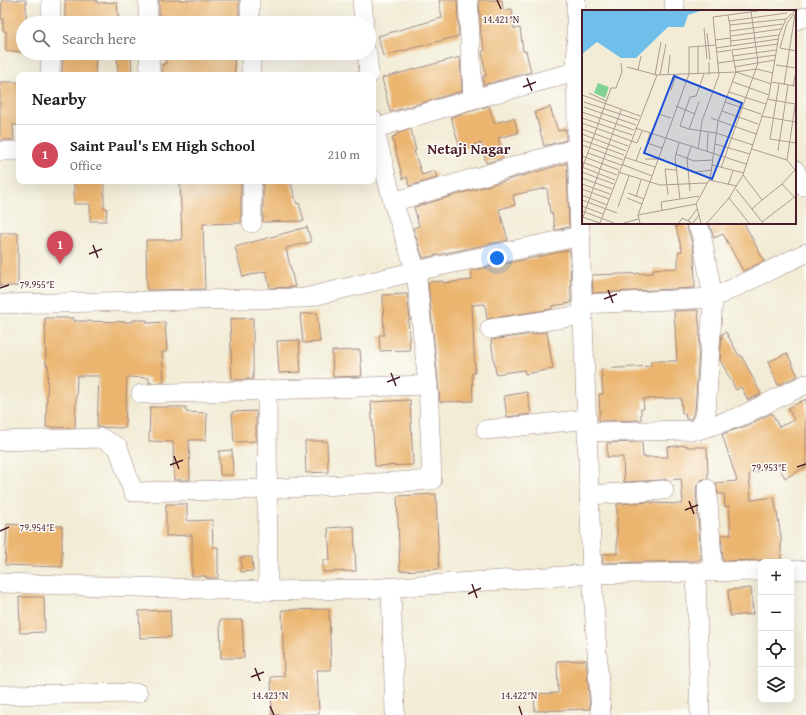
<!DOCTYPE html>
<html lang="en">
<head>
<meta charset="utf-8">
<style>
  :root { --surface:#fff; --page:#f6f6f6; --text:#222; --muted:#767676; --line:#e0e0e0; --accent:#d1495b }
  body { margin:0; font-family:"Gentium Book Plus",serif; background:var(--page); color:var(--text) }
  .controls { position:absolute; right:12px; bottom:12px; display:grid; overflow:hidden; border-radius:8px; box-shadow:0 4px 16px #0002 }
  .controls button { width:36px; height:36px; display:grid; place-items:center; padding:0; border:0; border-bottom:1px solid var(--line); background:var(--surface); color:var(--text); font:20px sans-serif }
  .you { position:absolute; left:497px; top:258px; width:14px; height:14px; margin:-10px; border:3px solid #fff; border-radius:50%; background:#1a73e8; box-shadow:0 0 0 6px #1a73e833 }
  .badge { display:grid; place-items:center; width:26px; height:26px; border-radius:50%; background:var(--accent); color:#fff; font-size:13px; font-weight:700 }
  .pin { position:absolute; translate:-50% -33px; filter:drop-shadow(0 1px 2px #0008) }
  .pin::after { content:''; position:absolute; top:21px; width:14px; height:12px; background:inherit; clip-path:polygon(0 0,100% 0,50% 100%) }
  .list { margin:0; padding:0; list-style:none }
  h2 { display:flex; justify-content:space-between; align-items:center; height:52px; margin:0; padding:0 16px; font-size:17px }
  h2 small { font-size:13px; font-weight:400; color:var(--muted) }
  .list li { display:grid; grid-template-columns:26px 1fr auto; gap:12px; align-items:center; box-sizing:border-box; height:60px; padding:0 16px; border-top:1px solid var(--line) }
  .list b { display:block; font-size:15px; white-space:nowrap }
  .list p { margin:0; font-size:13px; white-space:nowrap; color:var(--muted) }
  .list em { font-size:13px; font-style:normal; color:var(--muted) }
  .icon { flex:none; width:22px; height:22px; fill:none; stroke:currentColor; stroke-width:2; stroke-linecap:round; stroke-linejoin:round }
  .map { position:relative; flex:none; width:806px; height:715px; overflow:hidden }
  .search { position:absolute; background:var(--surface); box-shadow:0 4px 16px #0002; left:16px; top:16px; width:360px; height:44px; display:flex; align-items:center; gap:10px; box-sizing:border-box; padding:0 14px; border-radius:22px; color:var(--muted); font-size:15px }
  .panel { position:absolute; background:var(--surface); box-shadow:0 4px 16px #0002; left:16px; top:72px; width:360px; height:112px; border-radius:8px }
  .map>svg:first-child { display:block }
  .building { fill:#ebb56f }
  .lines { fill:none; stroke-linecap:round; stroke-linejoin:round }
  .minor-casing { stroke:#9e8680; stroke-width:20 }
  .minor { stroke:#fff; stroke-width:19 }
  .ticks { fill:none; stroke:#4a1f2b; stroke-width:1.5 }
  .labels { text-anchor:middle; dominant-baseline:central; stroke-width:3; stroke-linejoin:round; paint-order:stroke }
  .neighbourhood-label { font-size:15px; font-weight:bold; fill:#4a1f2b; stroke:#fdfcf7 }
  .inset-road { fill:none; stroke:#af9a92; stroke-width:1 }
  .view { fill:#1d4ed8; fill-opacity:0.15; stroke:#1d4ed8; stroke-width:2 }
  .inset-edge { fill:none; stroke:#4a1f2b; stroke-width:2 }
  .ticks-label { font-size:10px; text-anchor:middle; fill:#4a1f2b; stroke:#fdfcf7; stroke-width:3; stroke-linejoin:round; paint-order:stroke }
</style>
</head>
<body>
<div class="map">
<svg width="806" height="715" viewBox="0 0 806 715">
  <rect width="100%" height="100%" fill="#fdfcf7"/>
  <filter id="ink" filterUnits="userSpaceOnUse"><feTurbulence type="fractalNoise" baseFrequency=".025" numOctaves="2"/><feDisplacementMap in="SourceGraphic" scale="8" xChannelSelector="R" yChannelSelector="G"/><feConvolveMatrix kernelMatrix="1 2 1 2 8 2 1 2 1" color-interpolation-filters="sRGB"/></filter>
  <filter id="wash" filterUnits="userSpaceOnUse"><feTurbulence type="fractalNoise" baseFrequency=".012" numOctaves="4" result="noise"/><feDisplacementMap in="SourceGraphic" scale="16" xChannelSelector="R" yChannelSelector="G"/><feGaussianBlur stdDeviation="0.9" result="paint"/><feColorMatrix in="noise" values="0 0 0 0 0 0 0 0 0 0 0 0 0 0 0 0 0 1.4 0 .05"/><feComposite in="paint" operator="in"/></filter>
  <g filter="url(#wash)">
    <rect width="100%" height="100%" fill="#f2ecd6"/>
    <g id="blocks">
      <g class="building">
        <polygon points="2,0 26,0 26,23 23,23 23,52 6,51 6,31 3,31 3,19 1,19"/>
        <polygon points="65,0 97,0 97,3 117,2 119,23 65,23"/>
        <rect x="159" y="0" width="80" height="23"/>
        <polygon points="439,0 457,0 459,36 383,56 378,36 442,18"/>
        <polygon points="479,0 502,0 503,10 512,9 514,29 520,28 523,51 526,51 531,72 483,85 483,76 486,76 482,52 485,50 481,36"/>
        <polygon points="63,53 96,53 95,75 62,75"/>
        <polygon points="117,53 131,53 132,75 118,75"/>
        <polygon points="165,53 234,53 235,75 163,75 162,64 166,64"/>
        <polygon points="460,57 462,91 390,112 382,78"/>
        <polygon points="0,82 19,82 19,125 13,125 14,140 0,140"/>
        <polygon points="489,106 494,123 514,118 518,133 498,138 503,158 486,163 481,143 460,149 451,117"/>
        <polygon points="550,107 558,131 566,129 566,140 544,146 535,112"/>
        <polygon points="411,129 416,151 414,151 422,175 435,171 437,178 409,186 407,177 403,179 392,137 396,136 396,134"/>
        <polygon points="567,163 569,227 555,230 552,212 550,213 547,188 513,195 515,205 499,209 508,240 423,258 413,228 419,226 414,207"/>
        <polygon points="74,181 104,181 104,208 107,208 106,221 90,221 90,204 74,204"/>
        <polygon points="180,181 241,181 241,223 203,224 205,289 147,290 146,240 182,240"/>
        <polygon points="263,181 290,181 297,204 299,203 304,221 263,222"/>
        <polygon points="675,223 685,223 690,236 694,253 695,288 593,293 592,275 653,273 653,269 678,268 678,252 682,251"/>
        <polygon points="709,223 744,223 764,261 743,271 723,234 714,238"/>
        <polygon points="307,227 311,242 286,248 295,287 270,288 266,271 243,277 235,247"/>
        <rect x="0" y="233" width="18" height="53"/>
        <polygon points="570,250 571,303 552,306 552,309 487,319 485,304 472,305 475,373 472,373 473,401 440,402 428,282 443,281 443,283 472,280 471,271"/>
        <polygon points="407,294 410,320 408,320 410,350 380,351 379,335 384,335 383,295"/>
        <polygon points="698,310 700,334 695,410 691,419 686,419 685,413 682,413 681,398 643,399 644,409 641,409 641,420 599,421 599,413 600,413 599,394 603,394 601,369 651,366 651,361 677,361 674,311"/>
        <polygon points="317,313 320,342 303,343 300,314"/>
        <polygon points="45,318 74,318 74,321 133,322 133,320 147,320 147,323 165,322 167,352 162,352 164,382 149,383 149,378 127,377 125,428 97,427 99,376 77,376 75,428 46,427 48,365 46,365"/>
        <polygon points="253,318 253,379 232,380 230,319"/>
        <polygon points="547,332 553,369 525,374 524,370 496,374 491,340"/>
        <polygon points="726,332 739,356 741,355 761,394 748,400 741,387 736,390 720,360 722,334"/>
        <polygon points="299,340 301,372 279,373 277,341"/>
        <polygon points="360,350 362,376 333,377 332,351"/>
        <polygon points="787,353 798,376 778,385 768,362"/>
        <polygon points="527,392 531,414 507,417 504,396"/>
        <polygon points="806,399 806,467 785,478 778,465 749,474 751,500 774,497 781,536 781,562 767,562 761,560 723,561 721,535 731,535 729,506 725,507 724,494 718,494 716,483 737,481 722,434 755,423 754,422 772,413 779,427 794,420 788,408"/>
        <polygon points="410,400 413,465 375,466 371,402"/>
        <polygon points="150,407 186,407 186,412 207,413 206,440 189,440 190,480 174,480 173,442 149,441"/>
        <polygon points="256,411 256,441 234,442 232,412"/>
        <polygon points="305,441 327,441 328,472 306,473"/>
        <polygon points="642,442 643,457 668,457 667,447 687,445 687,447 707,447 708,478 701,480 697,485 696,490 701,560 692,561 603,563 603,554 617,554 617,504 652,502 652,503 682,504 683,502 681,479 624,482 623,457 607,457 607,443"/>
        <polygon points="232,450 233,475 220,475 219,451"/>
        <polygon points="436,494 439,569 400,571 397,496"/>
        <polygon points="166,504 187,504 187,521 212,520 213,547 218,547 218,578 206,578 206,576 192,576 192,535 166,536"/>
        <polygon points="7,524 23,525 23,528 46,528 46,525 62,526 62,567 5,565"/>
        <polygon points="354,526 356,571 323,572 323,560 330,560 328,528"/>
        <polygon points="241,557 252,557 253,571 241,572"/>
        <polygon points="751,588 753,614 730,616 728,590"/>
        <polygon points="19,597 44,597 45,632 20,633"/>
        <polygon points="329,609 331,670 317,670 319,714 272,715 271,677 284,676 282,610"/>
        <polygon points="170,610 171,637 140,638 139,611"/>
        <polygon points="220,620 242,620 244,658 221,658"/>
        <polygon points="586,660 590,709 535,711 534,694 558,693 557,661"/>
      </g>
    </g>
  </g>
  <g filter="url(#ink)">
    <use href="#blocks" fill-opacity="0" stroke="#9e8680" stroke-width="1"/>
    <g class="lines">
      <defs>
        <g id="minor">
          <polyline points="148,0 148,23"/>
          <polyline points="250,0 250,23"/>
          <polyline points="362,0 364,23"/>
          <polyline points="468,0 473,99"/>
          <polyline points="576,0 577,148 592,574 601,715"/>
          <polyline points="674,0 675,11"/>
          <polyline points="795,20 806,17"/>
          <polyline points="51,23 51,0"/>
          <polyline points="149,53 150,75"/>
          <polyline points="251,53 251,75"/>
          <polyline points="367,53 369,75"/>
          <polyline points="50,75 51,53"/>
          <polyline points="373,129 473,99 583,70"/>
          <polyline points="0,151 19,151"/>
          <polyline points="795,170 803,186"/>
          <polyline points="252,181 252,223"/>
          <polyline points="393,202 577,148"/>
          <polyline points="696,223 701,232 713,298 706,413 698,430"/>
          <polyline points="0,304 305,298 416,271 581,236"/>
          <polyline points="583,304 713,298 806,253"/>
          <polyline points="490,329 583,315"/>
          <polyline points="267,390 268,591"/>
          <polyline points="141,394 428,385 416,271 393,202 374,128 373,120"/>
          <polyline points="486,430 587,419"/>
          <polyline points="588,432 698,430 739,417 806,384"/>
          <polyline points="0,441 101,438 118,447 133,492 267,489 432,480 428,385"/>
          <polyline points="707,489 713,572"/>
          <polyline points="590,495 664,490"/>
          <polyline points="791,570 806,570"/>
          <polyline points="696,573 700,715"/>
          <polyline points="0,583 268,591 367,589 592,574 761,571"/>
          <polyline points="391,588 395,713"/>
          <polyline points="0,695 138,693"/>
        </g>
      </defs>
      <use href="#minor" class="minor-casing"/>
      <use href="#minor" class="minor"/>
    </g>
  </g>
  <path class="ticks" d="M497 0 501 9M527 78 532 91M523 87 536 82M93 245 98 258M89 254 102 249M0 288 9 285M608 290 613 303M604 299 617 294M391 373 396 386M387 382 400 377M174 456 179 469M170 465 183 460M797 467 806 464M689 501 694 514M685 510 698 505M0 531 9 527M472 584 477 598M468 594 481 588M255 668 260 681M251 677 264 672M270 706 274 715M519 706 522 715"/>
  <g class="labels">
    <g class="neighbourhood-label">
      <text x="469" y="148">Netaji Nagar</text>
    </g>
  </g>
  <g transform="translate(582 10)">
    <rect width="214" height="214" fill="#f2ecd6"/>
    <path d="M16 73 27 77 23 88 12 83Z" fill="#81d395"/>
    <path d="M0 1H118L106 5 102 17H86L54 48H39L15 32 0 44Z" fill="#6fbfea"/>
    <path class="inset-road" d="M146 5 147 11 205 3M147 11 148 15 204 9M148 15V21L201 14M122 18 125 49M148 21 149 36M125 23 128 50M149 26 199 19M133 30 149 28M149 31 197 25M116 36V64M134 38 197 29M198 38 214 41M198 38 205 13 212 4M150 41 154 62 174 59 191 63M135 42 196 34M151 46 194 40M127 52V65M136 53 194 45M194 55 214 58M45 57 75 65 154 62M152 57 193 50M56 60 59 46M73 65 79 32M78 65 84 34M86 65 88 45M151 72 187 85M189 72 214 76M197 74 188 129 214 133M202 75 213 4M211 76 214 62M89 80 94 65M147 82 184 94M7 83 24 91M0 85 58 106M185 89 213 94M2 92 56 110M117 92 107 119 134 123 171 135M143 92 179 104M94 96 113 104M2 97 54 115M140 101 176 114M0 102 52 120M77 104 89 108M179 106 214 112M0 108 50 125M129 108 174 124M0 113 55 133 60 121M53 118 164 154M0 119 46 136M107 119 98 116 108 87 114 86 122 64M68 123 65 133 80 138M0 124 44 141M0 130 42 145M97 133 93 148 98 189M133 134 168 144M0 135 41 150M116 139 120 111 137 65 131 7 176 1M170 139 205 150 214 161M196 141 206 75M125 142 126 123M6 143 39 155M94 144 112 151 131 150M0 146 37 160M42 147 73 157M63 149H76M205 150 214 89M54 151 59 137M0 152 35 165M39 154 70 166M130 155 162 163M0 157 33 170M139 158 176 53 169 1M0 159 29 78H34L35 75 40 62 39 53M0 162 32 174M36 162 78 175 125 173M113 162 130 160M161 165 180 190 200 174 214 189M0 168 30 179M128 170 136 111 154 62 189 74M0 174 28 184M200 174 213 160 214 154M146 175 151 161M0 179 27 189M154 179 181 213M108 181 105 149 109 137M46 183 62 189M0 185 25 195M86 185 83 159 94 160M54 187 59 170M45 188 60 194M147 188 167 213M0 190 35 203M0 196 21 204M36 197 47 166M170 199 180 190M0 201 32 213M80 201 79 192 117 186M56 205 114 194M117 205 114 194 127 170 155 176M0 207 18 213M0 210 39 100M106 211 115 199M180 212 214 186M18 213 75 65M42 213 56 209M58 213 56 205 107 64V37L134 35M97 213 100 208 110 213M111 213 117 205 119 213M125 213 147 188 161 165 187 85 197 25 204 9 213 1"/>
    <path class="view" d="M92 66 160 93 130 169 62 143Z"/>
    <rect width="214" height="214" class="inset-edge"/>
  </g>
  <g class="ticks-label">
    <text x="501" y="23">14.421°N</text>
    <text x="37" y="288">79.955°E</text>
    <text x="769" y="471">79.953°E</text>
    <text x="37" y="531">79.954°E</text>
    <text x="270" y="699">14.423°N</text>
    <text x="519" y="699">14.422°N</text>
  </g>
</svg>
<div class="controls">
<button>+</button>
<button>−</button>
<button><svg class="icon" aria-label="locate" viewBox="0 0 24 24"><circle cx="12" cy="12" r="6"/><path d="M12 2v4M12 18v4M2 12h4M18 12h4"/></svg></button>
<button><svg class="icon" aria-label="layers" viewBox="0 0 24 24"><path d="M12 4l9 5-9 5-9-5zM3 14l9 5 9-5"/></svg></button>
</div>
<div class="you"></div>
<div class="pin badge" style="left:60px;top:264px">1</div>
<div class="search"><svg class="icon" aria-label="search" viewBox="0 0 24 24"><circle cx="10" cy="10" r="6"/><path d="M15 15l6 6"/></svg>Search here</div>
<section class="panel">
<h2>Nearby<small></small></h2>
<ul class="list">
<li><span class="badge">1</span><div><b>Saint Paul's EM High School</b><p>Office</p></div><em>210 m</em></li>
</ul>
</section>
</div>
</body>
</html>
